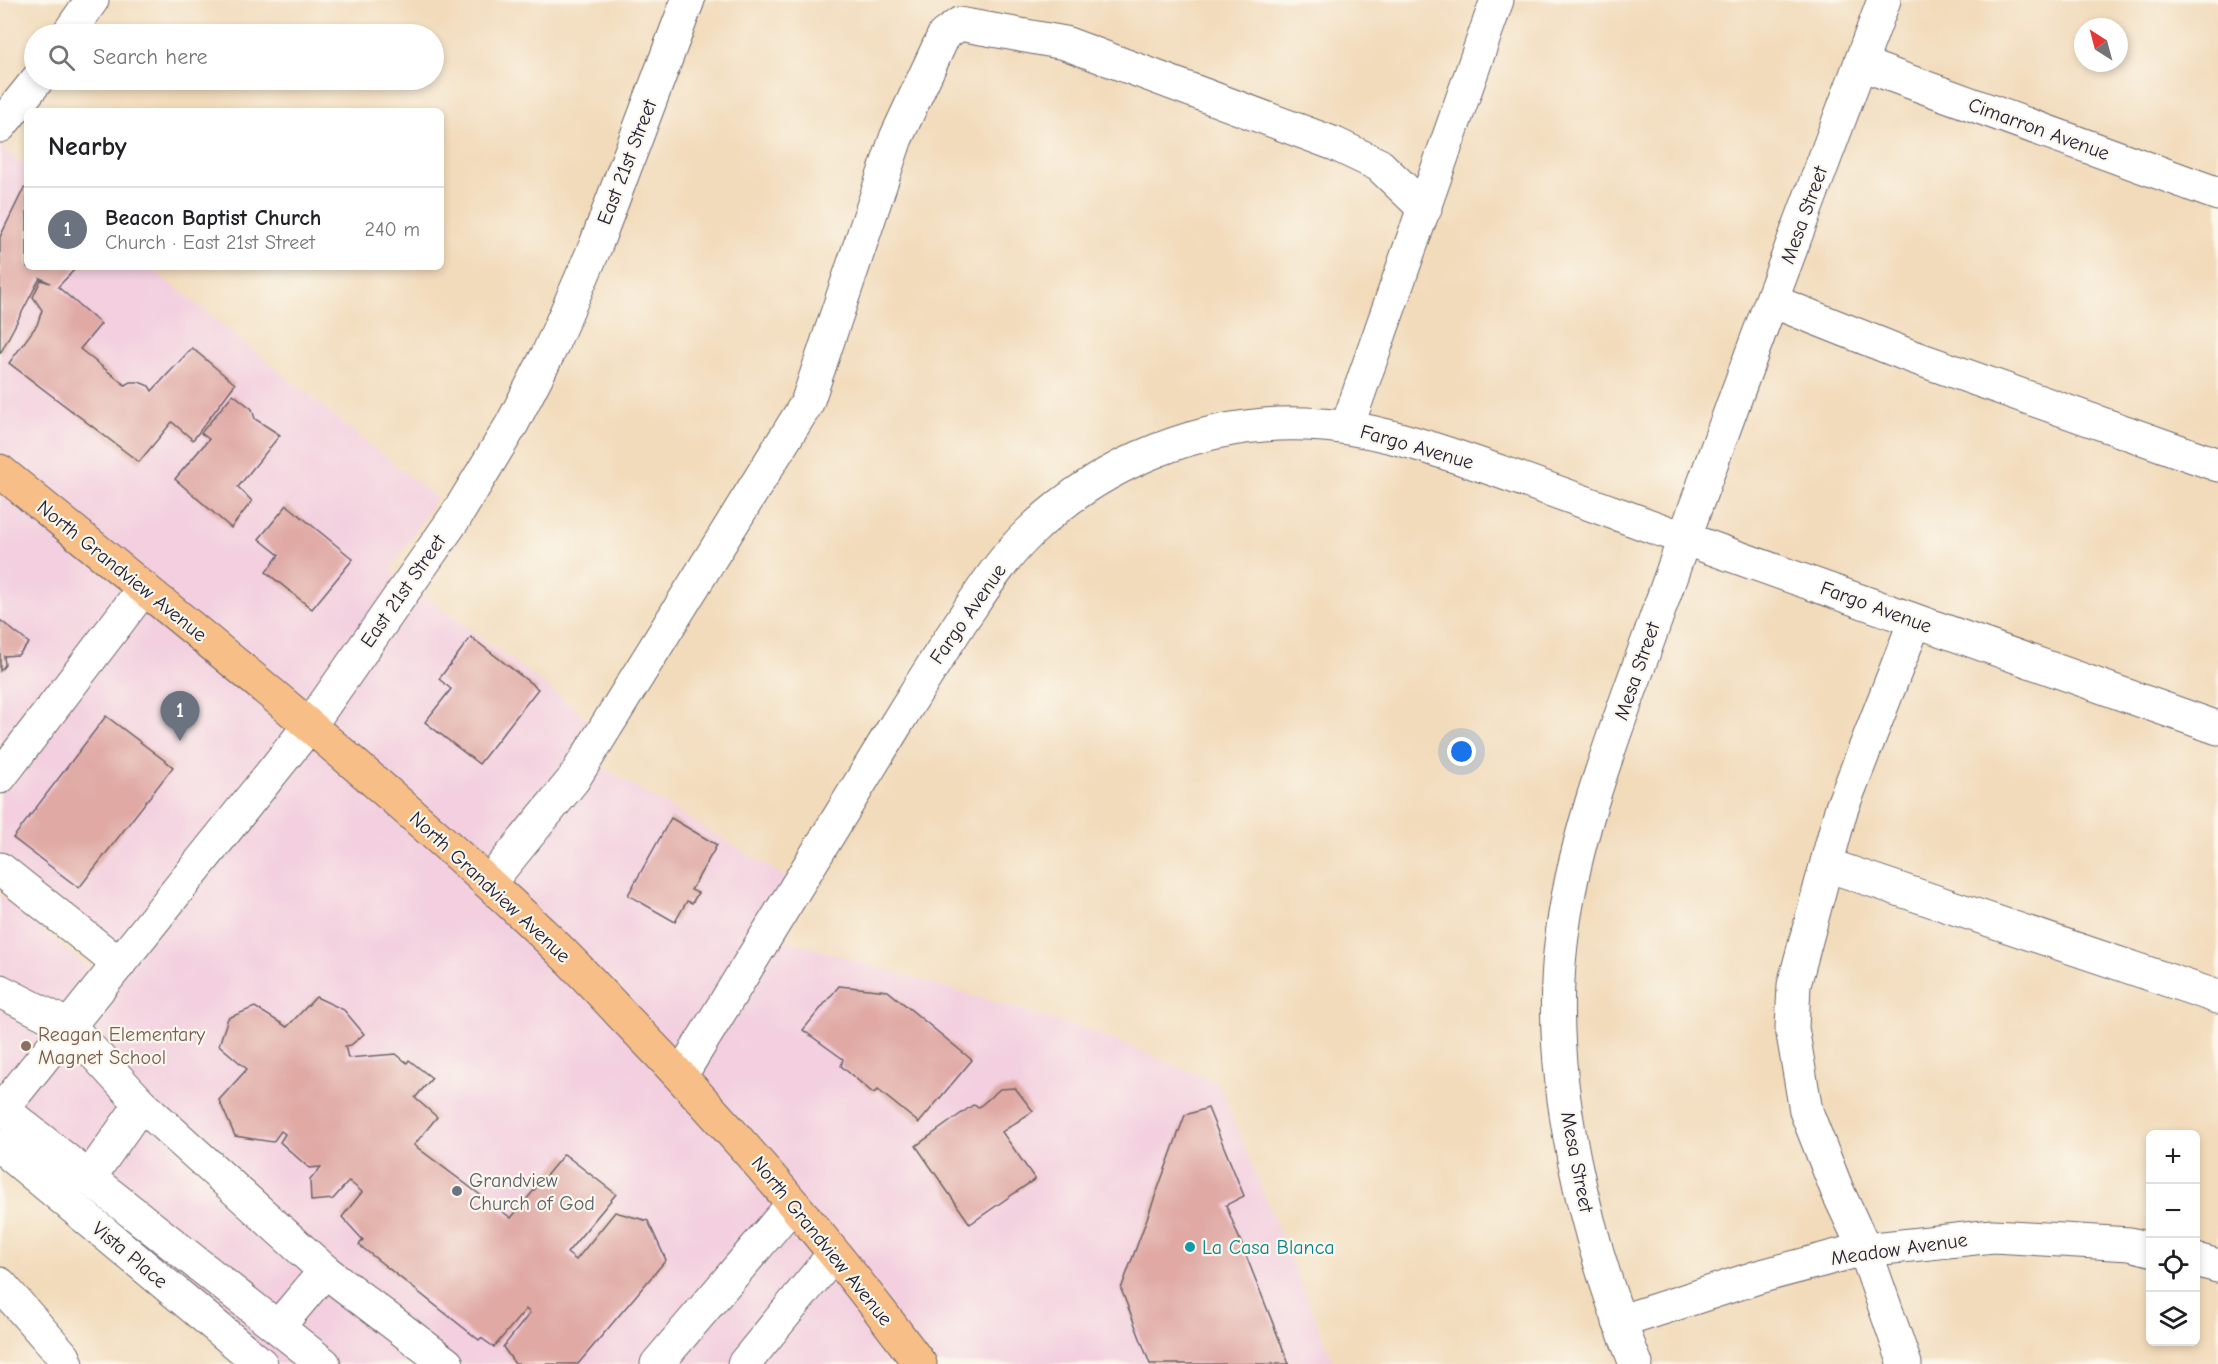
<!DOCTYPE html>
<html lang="en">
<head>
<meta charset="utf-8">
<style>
  :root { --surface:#fff; --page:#f2f2f2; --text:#202124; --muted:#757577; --line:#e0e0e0; --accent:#1f6fb2 }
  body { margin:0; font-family:"Comic Neue",sans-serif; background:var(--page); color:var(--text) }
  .controls { position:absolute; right:18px; bottom:18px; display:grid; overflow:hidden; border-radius:9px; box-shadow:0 3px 9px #0003 }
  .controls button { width:54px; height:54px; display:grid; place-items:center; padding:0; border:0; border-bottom:2px solid var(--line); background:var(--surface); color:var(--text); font:30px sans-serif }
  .compass { position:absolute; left:2074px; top:18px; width:54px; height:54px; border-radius:50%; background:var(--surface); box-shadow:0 3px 9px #0003; rotate:324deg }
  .you { position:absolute; left:1462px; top:752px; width:21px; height:21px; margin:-15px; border:4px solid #fff; border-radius:50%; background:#1a73e8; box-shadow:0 0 0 9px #1a73e833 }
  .badge { display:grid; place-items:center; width:39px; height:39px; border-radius:50%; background:var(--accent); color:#fff; font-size:20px; font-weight:700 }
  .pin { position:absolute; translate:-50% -50px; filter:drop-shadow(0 2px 3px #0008) }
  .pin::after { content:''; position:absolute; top:32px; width:21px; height:18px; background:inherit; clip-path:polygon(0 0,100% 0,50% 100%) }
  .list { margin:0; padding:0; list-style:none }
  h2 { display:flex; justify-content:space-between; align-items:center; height:78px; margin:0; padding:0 24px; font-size:26px }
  h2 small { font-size:20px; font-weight:400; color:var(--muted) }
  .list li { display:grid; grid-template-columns:39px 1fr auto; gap:18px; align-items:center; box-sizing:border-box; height:84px; padding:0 24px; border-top:2px solid var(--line) }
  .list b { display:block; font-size:22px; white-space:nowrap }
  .list p { margin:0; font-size:20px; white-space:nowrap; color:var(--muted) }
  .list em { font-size:20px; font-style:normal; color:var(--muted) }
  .icon { flex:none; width:33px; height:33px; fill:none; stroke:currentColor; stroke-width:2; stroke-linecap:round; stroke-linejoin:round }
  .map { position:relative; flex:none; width:2218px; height:1364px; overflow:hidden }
  .search { position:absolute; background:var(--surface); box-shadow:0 3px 9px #0003; left:24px; top:24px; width:420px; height:66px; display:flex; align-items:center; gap:15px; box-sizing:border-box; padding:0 21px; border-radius:33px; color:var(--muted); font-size:22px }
  .panel { position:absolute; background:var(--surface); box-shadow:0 3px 9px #0003; left:24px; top:108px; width:420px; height:162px; border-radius:9px }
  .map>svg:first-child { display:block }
  .built { fill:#f3cfdf }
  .building { fill:#e0a9a4 }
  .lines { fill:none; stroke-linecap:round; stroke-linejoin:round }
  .minor-casing { stroke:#6b6368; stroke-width:35 }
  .major-casing { stroke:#6b6368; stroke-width:35 }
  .minor { stroke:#fff; stroke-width:33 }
  .major { stroke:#f7be87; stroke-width:33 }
  .education-dot { fill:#8d6e63; stroke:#fbf7ec; stroke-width:2 }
  .worship-dot { fill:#6b7280; stroke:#fbf7ec; stroke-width:2 }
  .culture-dot { fill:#0f9aa8; stroke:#fbf7ec; stroke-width:2 }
  .labels { text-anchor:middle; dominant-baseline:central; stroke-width:4.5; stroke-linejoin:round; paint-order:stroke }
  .street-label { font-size:20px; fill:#22223b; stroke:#fbf7ec }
  .education-label { font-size:20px; fill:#785e54; stroke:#fbf7ec; text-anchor:start }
  .worship-label { font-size:20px; fill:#5b616d; stroke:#fbf7ec; text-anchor:start }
  .culture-label { font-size:20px; fill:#0d838f; stroke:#fbf7ec; text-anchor:start }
</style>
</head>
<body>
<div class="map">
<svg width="2218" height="1364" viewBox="0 0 2218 1364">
  <rect width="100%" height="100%" fill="#fbf7ec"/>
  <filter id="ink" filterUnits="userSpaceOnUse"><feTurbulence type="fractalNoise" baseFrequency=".0167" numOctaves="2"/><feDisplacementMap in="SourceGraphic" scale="12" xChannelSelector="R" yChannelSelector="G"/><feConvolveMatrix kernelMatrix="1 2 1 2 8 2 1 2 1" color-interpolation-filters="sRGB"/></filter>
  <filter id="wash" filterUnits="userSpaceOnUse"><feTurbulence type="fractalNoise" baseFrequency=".008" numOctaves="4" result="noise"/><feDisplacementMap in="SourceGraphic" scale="24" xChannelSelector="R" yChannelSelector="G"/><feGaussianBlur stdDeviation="1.35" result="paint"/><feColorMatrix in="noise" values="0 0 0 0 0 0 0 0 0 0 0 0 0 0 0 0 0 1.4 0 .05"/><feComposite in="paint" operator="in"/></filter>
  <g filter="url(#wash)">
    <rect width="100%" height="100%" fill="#f2dbbb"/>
    <polygon class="built" points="0,146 27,168 27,267 150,267 436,498 390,571 535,677 596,726 584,756 796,883 770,935 1094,1032 1218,1083 1334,1364 262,1364 0,1151 0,895 104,981 121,960 0,862"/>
    <g id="blocks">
      <g class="building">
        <polygon points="24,188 27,189 27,267 70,267 75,269 58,287 101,324 80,349 125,385 130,382 139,382 149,386 152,391 192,348 235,384 193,440 172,422 139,462 9,363 37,325 42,310 33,297 41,280 50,283 40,278 0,354 0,237"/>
        <polygon points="233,394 252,409 255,419 280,435 238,487 252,501 231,528 175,479 209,439 201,433"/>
        <polygon points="287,505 353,559 312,609 266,572 279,555 259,539"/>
        <polygon points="0,620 29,643 18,655 4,656 5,665 0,671"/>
        <polygon points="471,637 538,689 479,764 425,722 451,689 439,679"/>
        <polygon points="106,716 173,767 79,888 13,838"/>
        <polygon points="671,818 717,845 691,890 698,893 692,903 687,901 675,922 628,895"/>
        <polygon points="839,986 888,991 972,1060 919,1123 878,1090 873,1093 841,1066 843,1059 803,1030"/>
        <polygon points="316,997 344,1010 364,1034 351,1045 345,1046 348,1058 396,1054 407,1063 409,1060 432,1078 415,1098 437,1117 414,1145 511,1218 564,1154 616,1194 567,1253 576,1260 615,1212 648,1221 666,1260 578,1364 515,1364 503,1347 530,1313 526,1309 494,1347 481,1338 479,1340 359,1245 363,1240 342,1217 362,1192 349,1181 333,1199 311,1201 310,1180 321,1167 309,1168 280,1142 285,1134 281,1131 273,1142 235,1136 219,1100 247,1069 219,1045 228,1018 255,1007 287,1027"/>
        <polygon points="1015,1088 1033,1111 1002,1132 1035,1179 970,1224 916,1146 973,1105 979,1107 1000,1089"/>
        <polygon points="1208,1108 1244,1196 1226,1205 1289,1364 1150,1364 1121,1289 1185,1115"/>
      </g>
    </g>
  </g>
  <g filter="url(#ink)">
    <use href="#blocks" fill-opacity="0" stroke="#6b6368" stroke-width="1.5"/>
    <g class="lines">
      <defs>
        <g id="minor">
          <polyline points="68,34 92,0"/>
          <polyline points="1861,64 2218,194"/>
          <polyline points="0,126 37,80"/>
          <polyline points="1772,301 1905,354 2218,465"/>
          <polyline points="1347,427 1497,0"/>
          <polyline points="0,777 144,588"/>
          <polyline points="1827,865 2218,997"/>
          <polyline points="0,869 119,964"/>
          <polyline points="489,883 573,780 807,403 896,138 944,35 959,24 1065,43 1335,144 1379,165 1425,209"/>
          <polyline points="0,991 69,1026 141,1104 325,1271 447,1364"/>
          <path d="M681 1075C749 963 818 851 887 739 912 698 938 657 964 617 984 588 1003 558 1029 533 1101 462 1205 420 1307 424 1366 426 1420 444 1475 463 1545 487 1614 513 1683 538 1861 603 2040 665 2218 728"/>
          <polyline points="2,1109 324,1364"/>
          <polyline points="0,1112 310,725 456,516 512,424 548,354 595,247 688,0"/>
          <polyline points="0,1146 261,1364"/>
          <polyline points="89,1178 141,1104"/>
          <polyline points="2196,1260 2218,1266"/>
          <polyline points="0,1284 64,1357 67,1364"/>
          <polyline points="1619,1322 1758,1277 1856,1251 1993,1236 2130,1244 2150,1249"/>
          <polyline points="278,1327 325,1271"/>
          <polyline points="657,1364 793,1204"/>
          <polyline points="744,1364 834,1254"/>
          <path d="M1636 1364C1586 1240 1545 1078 1561 944 1574 827 1622 716 1660 607 1731 403 1809 202 1884 0"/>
          <polyline points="1905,1364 1865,1250 1837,1190 1806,1111 1792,1028 1794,985 1841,810 1915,621"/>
        </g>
        <path id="major" d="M0 471C184 621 369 769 541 932 569 958 596 987 622 1015 729 1125 829 1241 920 1364"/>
      </defs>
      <use href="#minor" class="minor-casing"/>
      <use href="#major" class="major-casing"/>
      <use href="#minor" class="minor"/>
      <use href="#major" class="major"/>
    </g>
  </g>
  <circle class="education-dot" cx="26" cy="1046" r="6"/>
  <circle class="worship-dot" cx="457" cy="1191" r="6"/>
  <circle class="culture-dot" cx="1190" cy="1247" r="6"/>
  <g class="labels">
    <g class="street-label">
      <text transform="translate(2039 129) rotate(20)">Cimarron Avenue</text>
      <text transform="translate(627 162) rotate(-69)">East 21st Street</text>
      <text transform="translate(1804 215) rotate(-70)">Mesa Street</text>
      <text transform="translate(1417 447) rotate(16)">Fargo Avenue</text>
      <text transform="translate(122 571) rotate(39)">North Grandview Avenue</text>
      <text transform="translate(403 591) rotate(-55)">East 21st Street</text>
      <text transform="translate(1876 607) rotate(20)">Fargo Avenue</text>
      <text transform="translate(968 614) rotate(-55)">Fargo Avenue</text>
      <text transform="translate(1637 671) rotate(-71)">Mesa Street</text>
      <text transform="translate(490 887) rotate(43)">North Grandview Avenue</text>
      <text transform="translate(1577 1162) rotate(79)">Mesa Street</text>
      <text transform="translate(822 1241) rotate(51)">North Grandview Avenue</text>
      <text transform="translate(1899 1249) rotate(-8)">Meadow Avenue</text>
      <text transform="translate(130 1255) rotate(40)">Vista Place</text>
    </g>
    <g class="education-label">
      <text x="38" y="1034">Reagan Elementary<tspan x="38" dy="23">Magnet School</tspan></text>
    </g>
    <g class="worship-label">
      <text x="469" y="1180">Grandview<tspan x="469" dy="23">Church of God</tspan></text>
    </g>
    <g class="culture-label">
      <text x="1202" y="1247">La Casa Blanca</text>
    </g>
  </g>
</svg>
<div class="controls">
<button>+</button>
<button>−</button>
<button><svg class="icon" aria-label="locate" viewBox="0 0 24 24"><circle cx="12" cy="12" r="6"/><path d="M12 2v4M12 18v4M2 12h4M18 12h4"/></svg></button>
<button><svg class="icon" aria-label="layers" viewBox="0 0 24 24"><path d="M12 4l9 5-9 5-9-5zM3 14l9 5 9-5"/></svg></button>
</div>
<svg class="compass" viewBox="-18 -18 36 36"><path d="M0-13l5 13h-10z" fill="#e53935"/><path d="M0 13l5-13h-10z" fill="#757577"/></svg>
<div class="you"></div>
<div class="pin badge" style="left:180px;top:741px;background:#6b7280">1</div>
<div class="search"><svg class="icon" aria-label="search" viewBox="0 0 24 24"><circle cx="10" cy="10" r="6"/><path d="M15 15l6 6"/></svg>Search here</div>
<section class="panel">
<h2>Nearby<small></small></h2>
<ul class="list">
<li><span class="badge" style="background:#6b7280">1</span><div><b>Beacon Baptist Church</b><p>Church · East 21st Street</p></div><em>240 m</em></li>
</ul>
</section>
</div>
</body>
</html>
